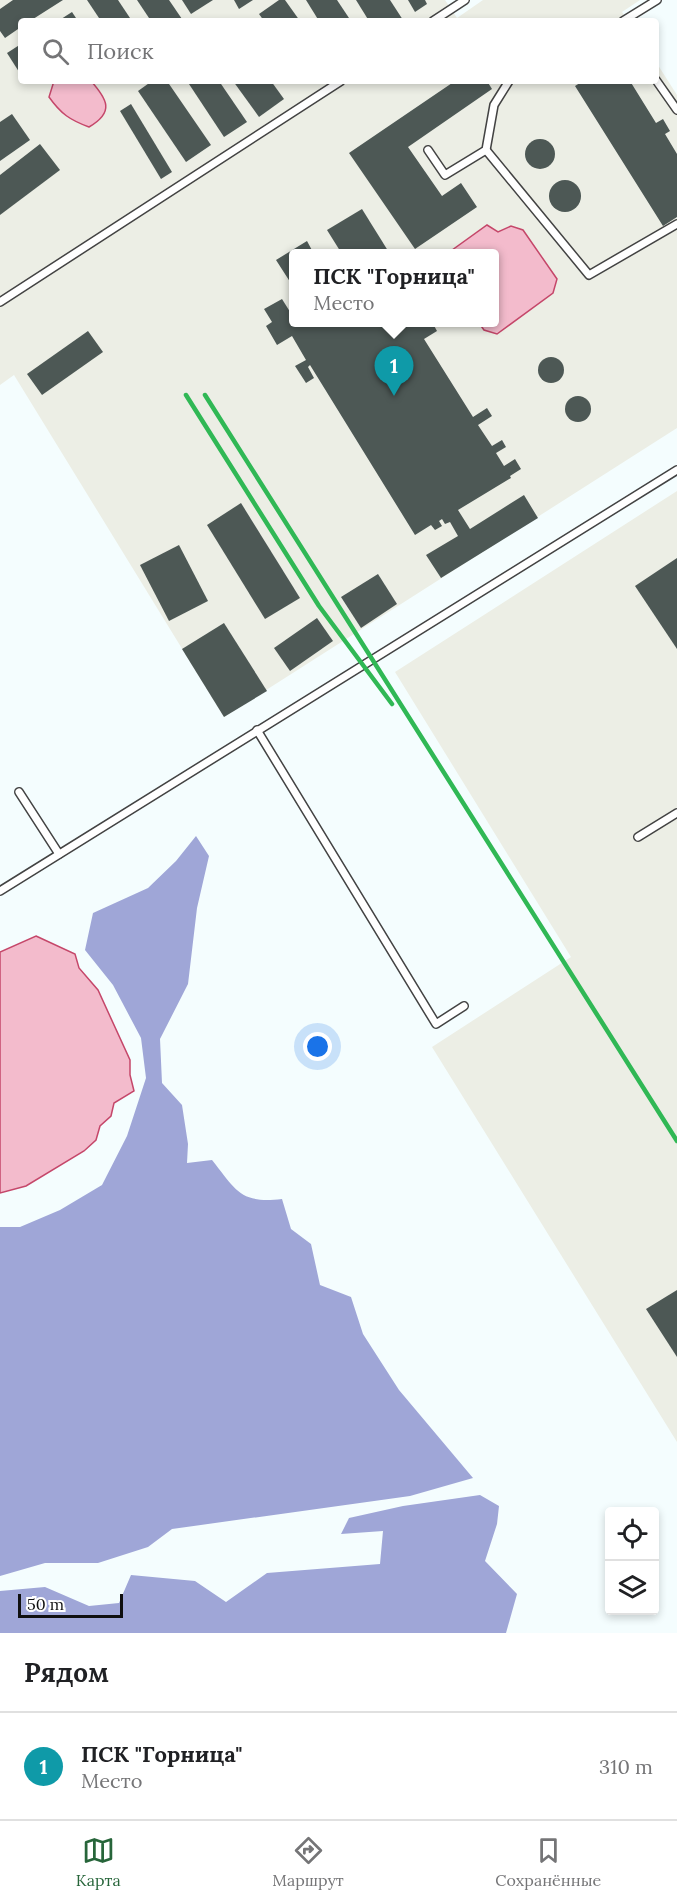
<!DOCTYPE html>
<html lang="ru">
<head>
<meta charset="utf-8">
<style>
  :root { --surface:#fff; --page:#f6f6f6; --text:#202124; --muted:#757577; --line:#e0e0e0; --accent:#27653a }
  body { margin:0; font-family:Lora,serif; background:var(--page); color:var(--text) }
  .controls { position:absolute; right:18px; bottom:18px; display:grid; overflow:hidden; border-radius:6px; box-shadow:0 3px 9px #0003 }
  .controls button { width:54px; height:54px; display:grid; place-items:center; padding:0; border:0; border-bottom:2px solid var(--line); background:var(--surface); color:var(--text); font:30px sans-serif }
  .scale { position:absolute; left:18px; bottom:15px; width:105px; box-sizing:border-box; padding-left:6px; border:3px solid #101010; border-top:0; font-size:16px; line-height:21px; white-space:nowrap; color:#101010; -webkit-text-stroke:4px #fff; paint-order:stroke }
  .you { position:absolute; left:318px; top:1047px; width:21px; height:21px; margin:-15px; border:4px solid #fff; border-radius:50%; background:#1a73e8; box-shadow:0 0 0 9px #1a73e833 }
  .badge { display:grid; place-items:center; width:39px; height:39px; border-radius:50%; background:var(--accent); color:#fff; font-size:20px; font-weight:700 }
  .pin { position:absolute; translate:-50% -50px; filter:drop-shadow(0 2px 3px #0008) }
  .pin::after { content:''; position:absolute; top:32px; width:21px; height:18px; background:inherit; clip-path:polygon(0 0,100% 0,50% 100%) }
  .popup { position:absolute; left:289px; top:249px; width:210px; height:78px; box-sizing:border-box; display:grid; place-content:center; border-radius:6px; background:var(--surface); filter:drop-shadow(0 2px 4px #0005); font-size:20px; white-space:nowrap; color:var(--muted) }
  .popup b { font-size:22px; color:var(--text) }
  .popup::after { content:''; position:absolute; left:50%; top:100%; margin-left:-12px; border:12px solid transparent; border-top-color:var(--surface) }
  .list { margin:0; padding:0; list-style:none }
  h2 { display:flex; justify-content:space-between; align-items:center; height:78px; margin:0; padding:0 24px; font-size:26px }
  h2 small { font-size:20px; font-weight:400; color:var(--muted) }
  .list li { display:grid; grid-template-columns:39px 1fr auto; gap:18px; align-items:center; box-sizing:border-box; height:108px; padding:0 24px; border-top:2px solid var(--line) }
  .list b { display:block; font-size:22px; white-space:nowrap }
  .list p { margin:0; font-size:20px; white-space:nowrap; color:var(--muted) }
  .list em { font-size:20px; font-style:normal; color:var(--muted) }
  .icon { flex:none; width:33px; height:33px; fill:none; stroke:currentColor; stroke-width:2; stroke-linecap:round; stroke-linejoin:round }
  .map { position:relative; flex:none; width:677px; height:1633px; overflow:hidden }
  .search { position:absolute; background:var(--surface); box-shadow:0 3px 9px #0003; left:18px; right:18px; top:18px; height:66px; display:flex; align-items:center; gap:15px; box-sizing:border-box; padding:0 21px; border-radius:6px; color:var(--muted); font-size:22px }
  .sheet { height:186px; background:var(--surface) }
  nav { display:flex; justify-content:space-around; align-items:center; box-sizing:border-box; height:84px; border-top:2px solid var(--line); background:var(--surface); font-size:16px; color:var(--muted) }
  nav a { display:grid; justify-items:center; gap:3px }
  nav .on { color:var(--accent) }
  .map>svg:first-child { display:block }
  .industrial { fill:#eceee5; fill-rule:evenodd }
  .forest { fill:#9fa6d7 }
  .water { fill:#f3bbcc; stroke:#c5476a; stroke-width:1.5 }
  .building { fill:#4d5855 }
  .lines { fill:none; stroke-linecap:round; stroke-linejoin:round }
  .service-casing { stroke:#434343; stroke-width:10 }
  .service { stroke:#fff; stroke-width:7 }
  .rail { stroke:#30b855; stroke-width:4.5 }
</style>
</head>
<body>
<div class="map">
<svg width="677" height="1633" viewBox="0 0 677 1633">
  <rect width="100%" height="100%" fill="#f4fdfe"/>
  <g class="industrial">
    <path d="M0 0H445L457 18 483 0H640L622 12 628 21H21V81H656V62L677 95V428L224 717 14 375 0 385ZM294 254H494V322H294Z"/>
    <polygon points="677,491 677,1442 432,1047 571,957 395,672"/>
  </g>
  <g class="forest">
    <path d="M196 836 209 856 197 908 188 984 160 1039 162 1083 182 1105 188 1144 187 1163 212 1160C236 1190 240 1204 282 1199L291 1229 311 1244 320 1285 351 1297 363 1334 399 1390 473 1478 410 1496 172 1529 148 1547 98 1563H45L0 1576V1227H20L60 1210 102 1185 127 1136 146 1078 141 1038 113 985 85 950 93 913 148 888 176 861Z"/>
    <polygon points="480,1495 499,1506 497,1524 485,1561 517,1594 506,1633 0,1633 0,1591 45,1587 89,1606 119,1603 131,1575 195,1581 226,1602 267,1573 380,1564 383,1531 341,1534 349,1518 403,1506"/>
  </g>
  <g class="water">
    <path d="M54 81H91C107 99 115 112 89 127 70 120 61 114 49 97Z"/>
    <polygon points="487,225 498,232 511,226 523,230 557,279 553,293 497,334 484,330 479,323 494,322 494,254 448,253"/>
    <polygon points="36,936 75,954 79,968 98,990 130,1060 130,1075 134,1091 114,1103 111,1116 100,1126 96,1140 84,1151 26,1186 0,1193 0,952"/>
  </g>
  <g class="building">
    <polygon points="13,0 63,0 30,21 21,21 21,27 5,38 0,31 0,9"/>
    <polygon points="87,0 118,0 132,21 101,21"/>
    <polygon points="137,0 169,0 182,19 179,21 151,21"/>
    <polygon points="182,0 213,0 191,14"/>
    <polygon points="234,0 253,0 239,9"/>
    <polygon points="279,0 285,0 300,21 264,21 259,14"/>
    <polygon points="306,0 337,0 351,21 319,21"/>
    <polygon points="356,0 390,0 403,20 369,21"/>
    <polygon points="408,0 425,0 427,4 415,12"/>
    <polygon points="72,12 78,21 58,21"/>
    <polygon points="21,44 21,75 7,53"/>
    <polygon points="152,81 167,81 211,145 186,162 138,91"/>
    <polygon points="187,81 219,81 247,122 224,137"/>
    <polygon points="233,81 271,81 284,99 259,117"/>
    <polygon points="455,81 487,81 492,89 408,147 442,196 461,183 477,207 415,249 349,153"/>
    <polygon points="583,81 630,81 656,123 663,119 670,131 665,134 677,154 677,217 663,226 575,86"/>
    <polygon points="131,104 172,172 161,179 120,111"/>
    <polygon points="12,114 30,140 0,161 0,122"/>
    <circle cx="540" cy="154" r="15"/>
    <polygon points="40,144 60,170 0,215 0,175"/>
    <circle cx="565" cy="196" r="16"/>
    <polygon points="362,209 390,254 342,254 327,230"/>
    <polygon points="307,241 314,254 294,254 294,288 276,260"/>
    <polygon points="282,299 292,315 294,314 294,322 432,322 437,331 424,339 473,417 487,408 492,416 478,425 492,446 502,440 506,447 496,453 504,466 515,459 521,469 510,476 511,478 458,510 470,529 524,495 538,518 441,578 426,555 458,536 450,522 445,524 442,519 439,521 442,526 435,530 431,525 415,535 310,365 308,367 314,378 306,383 295,366 306,360 292,336 277,345 266,326 272,322 264,309"/>
    <polygon points="88,331 103,352 42,395 27,374"/>
    <circle cx="551" cy="370" r="13"/>
    <circle cx="578" cy="409" r="13"/>
    <polygon points="241,503 300,598 265,619 207,525"/>
    <polygon points="179,545 208,601 169,621 140,565"/>
    <polygon points="677,558 677,649 635,586"/>
    <polygon points="378,574 397,604 361,628 341,597"/>
    <polygon points="317,618 333,641 290,671 274,648"/>
    <polygon points="224,623 267,691 224,717 182,649"/>
    <polygon points="677,1290 677,1357 646,1309"/>
  </g>
  <g class="lines">
    <defs>
      <g id="service">
        <polyline points="433,21 465,0"/>
        <polyline points="623,21 657,0"/>
        <polyline points="656,80 677,110"/>
        <polyline points="428,150 445,175 486,150 494,105 509,81"/>
        <polyline points="486,150 589,275 677,224"/>
        <polyline points="0,302 341,81"/>
        <polyline points="257,730 436,1024 464,1006"/>
        <polyline points="19,792 59,854"/>
        <polyline points="638,837 677,813"/>
        <polyline points="0,891 677,470"/>
      </g>
    </defs>
    <use href="#service" class="service-casing"/>
    <use href="#service" class="service"/>
    <g class="rail">
      <polyline points="186,395 319,606 392,704"/>
      <polyline points="205,395 677,1141"/>
    </g>
  </g>
</svg>
<div class="controls">
<button><svg class="icon" aria-label="locate" viewBox="0 0 24 24"><circle cx="12" cy="12" r="6"/><path d="M12 2v4M12 18v4M2 12h4M18 12h4"/></svg></button>
<button><svg class="icon" aria-label="layers" viewBox="0 0 24 24"><path d="M12 4l9 5-9 5-9-5zM3 14l9 5 9-5"/></svg></button>
</div>
<div class="scale">50 m</div>
<div class="you"></div>
<div class="pin badge" style="left:394px;top:396px;background:#0f9aa8">1</div>
<div class="popup"><b>ПСК &quot;Горница&quot;</b>Место</div>
<div class="search"><svg class="icon" aria-label="search" viewBox="0 0 24 24"><circle cx="10" cy="10" r="6"/><path d="M15 15l6 6"/></svg>Поиск</div>
</div>
<section class="sheet">
<h2>Рядом<small></small></h2>
<ul class="list">
<li><span class="badge" style="background:#0f9aa8">1</span><div><b>ПСК &quot;Горница&quot;</b><p>Место</p></div><em>310 m</em></li>
</ul>
</section>
<nav>
<a class="on"><svg class="icon" aria-label="map" viewBox="0 0 24 24"><path d="M3 6l6-2 6 2 6-2v14l-6 2-6-2-6 2zM9 4v14M15 6v14"/></svg>Карта</a>
<a><svg class="icon" aria-label="directions" viewBox="0 0 24 24"><path d="M12 3l9 9-9 9-9-9zM9 14v-3h6M13 9l2 2-2 2"/></svg>Маршрут</a>
<a><svg class="icon" aria-label="saved" viewBox="0 0 24 24"><path d="M7 4h10v16l-5-4-5 4z"/></svg>Сохранённые</a>
</nav>
</body>
</html>
